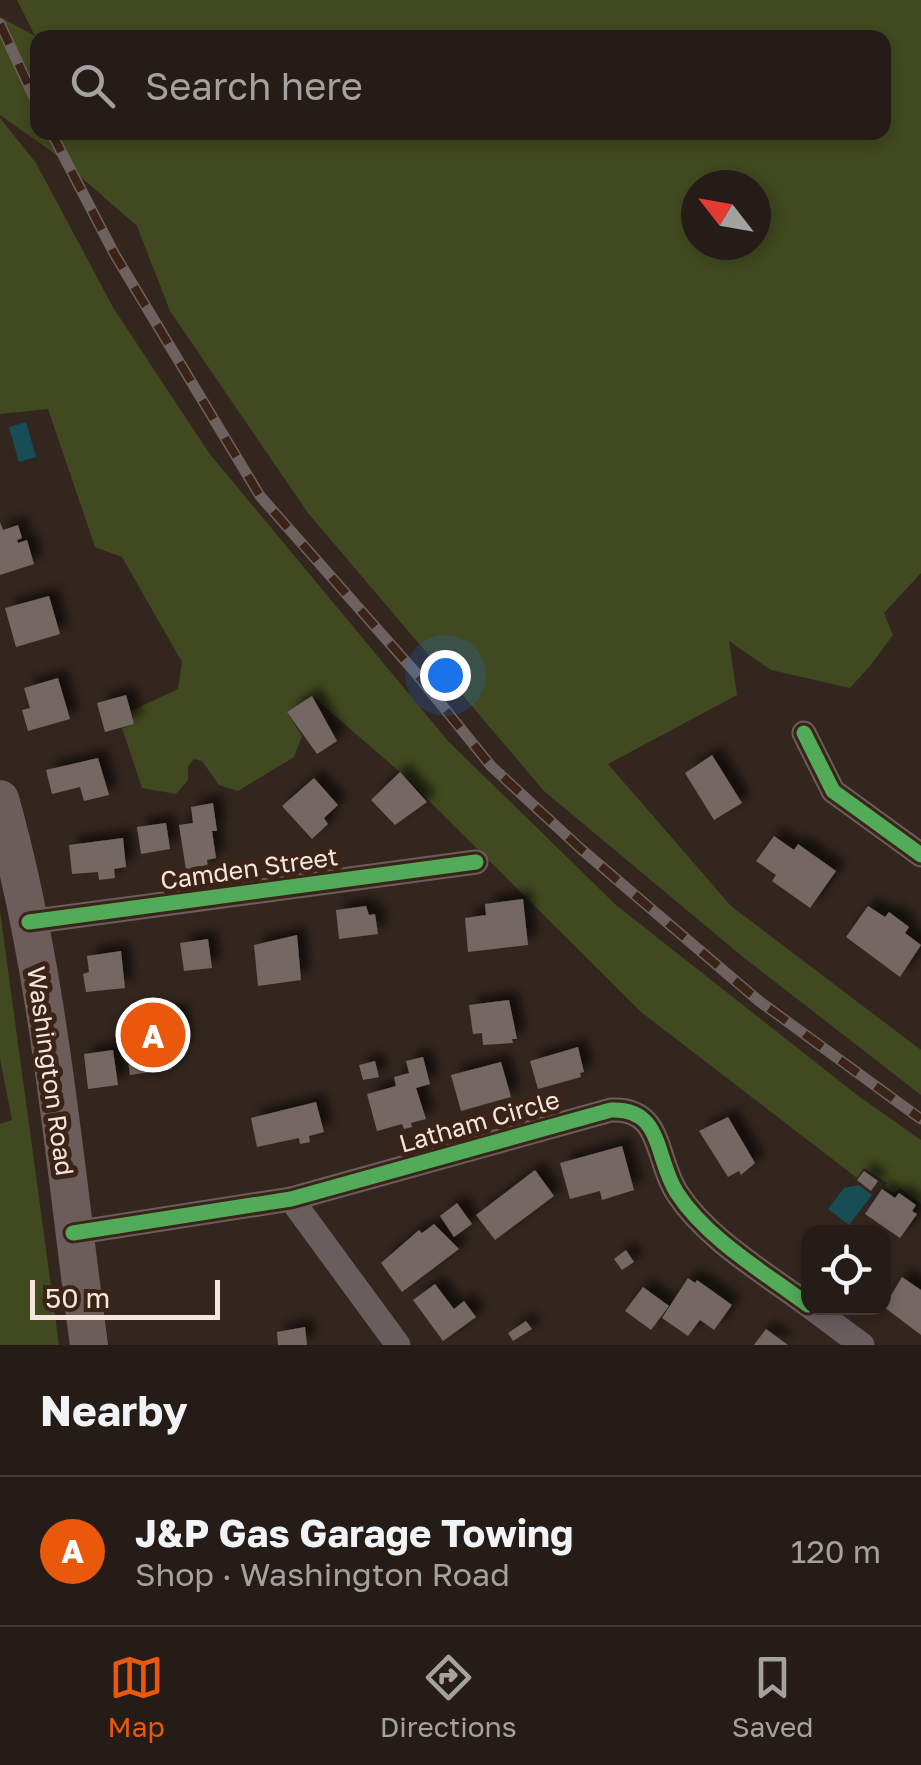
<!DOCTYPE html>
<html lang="en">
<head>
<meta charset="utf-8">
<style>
  :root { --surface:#261c17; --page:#2e2520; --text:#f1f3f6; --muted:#a4a1a1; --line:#423a36; --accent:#ea580c }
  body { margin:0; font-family:"Golos Text",sans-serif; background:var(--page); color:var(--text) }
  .controls { position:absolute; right:30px; bottom:30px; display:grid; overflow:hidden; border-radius:20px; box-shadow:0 5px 15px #0003 }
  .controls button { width:90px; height:90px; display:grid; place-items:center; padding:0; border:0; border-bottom:2px solid var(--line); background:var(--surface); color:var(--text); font:50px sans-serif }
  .compass { position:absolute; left:681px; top:170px; width:90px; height:90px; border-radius:50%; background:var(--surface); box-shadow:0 5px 15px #0003; rotate:301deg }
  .scale { position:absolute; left:30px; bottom:25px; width:190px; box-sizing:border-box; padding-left:10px; border:5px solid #f6e6dd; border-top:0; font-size:28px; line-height:35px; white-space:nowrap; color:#f6e6dd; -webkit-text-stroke:8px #3b2417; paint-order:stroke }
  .you { position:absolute; left:445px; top:675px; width:35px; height:35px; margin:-25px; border:8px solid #fff; border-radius:50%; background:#1a73e8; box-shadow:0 0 0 15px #1a73e833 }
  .badge { display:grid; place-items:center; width:65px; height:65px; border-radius:50%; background:var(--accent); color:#fff; font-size:32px; font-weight:700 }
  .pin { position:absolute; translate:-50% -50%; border:5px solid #fff; box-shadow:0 2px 10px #0006 }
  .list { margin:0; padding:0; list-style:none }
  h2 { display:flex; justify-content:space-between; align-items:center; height:130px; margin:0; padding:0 40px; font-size:42px }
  h2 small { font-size:32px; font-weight:400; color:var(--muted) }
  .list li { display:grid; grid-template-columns:65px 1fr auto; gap:30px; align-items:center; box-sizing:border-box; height:150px; padding:0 40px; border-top:2px solid var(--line) }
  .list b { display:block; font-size:38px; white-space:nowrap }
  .list p { margin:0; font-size:32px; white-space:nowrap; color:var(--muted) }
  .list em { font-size:32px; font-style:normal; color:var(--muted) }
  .icon { flex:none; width:55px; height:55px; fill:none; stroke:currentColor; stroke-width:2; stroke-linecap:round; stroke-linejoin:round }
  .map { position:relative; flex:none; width:921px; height:1345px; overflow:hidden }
  .search { position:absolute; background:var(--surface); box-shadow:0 5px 15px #0003; left:30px; right:30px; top:30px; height:110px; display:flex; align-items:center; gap:25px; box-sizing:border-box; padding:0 35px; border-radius:20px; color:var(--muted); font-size:38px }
  .sheet { height:280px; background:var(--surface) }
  nav { display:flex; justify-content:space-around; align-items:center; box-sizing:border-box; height:140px; border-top:2px solid var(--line); background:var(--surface); font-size:28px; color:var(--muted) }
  nav a { display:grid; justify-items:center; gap:5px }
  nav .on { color:var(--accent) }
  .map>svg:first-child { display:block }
  .green { fill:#414920; fill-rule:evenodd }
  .water { fill:#184d55 }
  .building { fill:#746862; filter:url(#shadow) }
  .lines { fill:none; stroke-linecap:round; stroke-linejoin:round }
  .street { stroke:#6a5d5e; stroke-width:25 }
  .primary { stroke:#6c5d5b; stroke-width:38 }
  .rail-casing { stroke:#6e6260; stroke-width:11 }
  .rail { stroke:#3b2417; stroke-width:8; stroke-dasharray:22; stroke-linecap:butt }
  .cycleway-casing { stroke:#3b2417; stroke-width:21 }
  .cycleway { stroke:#51ab58; stroke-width:15 }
  .labels { text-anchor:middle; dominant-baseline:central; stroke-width:10; stroke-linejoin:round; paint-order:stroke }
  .street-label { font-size:25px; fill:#f6e6dd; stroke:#3b2417 }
</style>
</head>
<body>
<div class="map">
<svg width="921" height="1345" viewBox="0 0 921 1345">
  <defs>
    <filter id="shadow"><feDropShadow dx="9" dy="-9" stdDeviation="5" flood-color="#0009"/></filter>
  </defs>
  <rect width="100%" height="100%" fill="#33261f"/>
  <g class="green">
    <path d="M17 0H921V573L884 613 893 635 870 666 850 688 771 670 729 641 737 695 608 764 731 906 921 1050V1095L743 957 544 791 308 513 170 311 137 226 51 151 0 115V17L35 36ZM38 38H884V132H38ZM756 185V245H696V185Z"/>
    <polygon points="0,118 36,163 114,309 209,453 448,741 616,905 857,1095 921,1140 921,1204 900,1188 894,1193 885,1187 887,1183 864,1168 857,1178 641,1012 400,772 312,696 287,712 302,736 294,757 238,791 219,785 202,761 194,759 188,766 188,780 176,794 142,788 122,728 134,724 131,711 178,689 182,662 122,557 95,547 48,409 0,414"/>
    <polygon points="0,911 59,1345 0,1345 0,1124 12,1120 0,1059"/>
  </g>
  <g class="water">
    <polygon points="26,422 36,457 19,462 9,427"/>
    <polygon points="859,1185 872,1195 849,1225 828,1209 844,1188"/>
  </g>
  <g class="building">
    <polygon points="0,522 3,530 18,525 22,538 17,540 18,543 27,540 34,564 0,575"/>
    <polygon points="49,596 60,634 16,647 5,608"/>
    <polygon points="58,678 70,719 28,731 22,710 30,708 24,688"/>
    <polygon points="126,695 134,724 105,732 97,703"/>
    <polygon points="312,696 337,741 317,754 287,712"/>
    <polygon points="712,755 742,803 714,820 685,773"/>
    <polygon points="98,758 109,795 84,801 80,787 52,794 46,770"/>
    <polygon points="400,772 427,802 395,825 371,800"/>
    <polygon points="314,778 338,805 324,818 328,824 312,839 282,806"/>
    <polygon points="213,803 217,831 212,831 216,858 207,860 208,867 186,870 179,825 193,823 191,807"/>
    <polygon points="166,823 170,849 141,854 137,827"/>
    <polygon points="774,836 794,850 798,844 836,871 810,908 772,881 776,875 756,861"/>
    <polygon points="123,838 126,867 114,869 115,878 99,880 98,872 72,874 69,845"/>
    <polygon points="523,899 528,945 468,952 465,918 486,915 485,904"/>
    <polygon points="366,906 369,915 375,914 378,934 339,939 336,910"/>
    <polygon points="868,906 885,917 889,912 909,927 905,933 921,945 900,977 846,937"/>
    <polygon points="297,935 301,980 258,986 254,945"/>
    <polygon points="208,939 212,968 184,971 180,943"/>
    <polygon points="121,951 125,988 86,992 83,974 89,972 87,956"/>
    <polygon points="509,1000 517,1039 512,1039 513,1043 483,1045 482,1033 473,1034 469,1005"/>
    <polygon points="179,1013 183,1049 169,1051 172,1069 130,1075 123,1021"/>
    <polygon points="578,1047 584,1072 580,1073 581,1077 538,1089 530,1061"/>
    <polygon points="113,1050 118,1085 88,1089 84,1054"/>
    <polygon points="423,1057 430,1084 416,1088 426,1119 411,1123 412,1127 404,1129 402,1124 377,1131 367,1094 396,1086 394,1077 409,1073 406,1061"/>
    <polygon points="375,1061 379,1077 363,1080 359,1065"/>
    <polygon points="501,1062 511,1097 461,1111 451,1075"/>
    <polygon points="316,1102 324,1132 309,1136 310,1142 300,1144 299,1138 257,1147 251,1118"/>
    <polygon points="728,1117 755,1163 741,1175 739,1171 728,1177 699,1131"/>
    <polygon points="622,1146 634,1190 602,1200 600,1191 570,1199 560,1163"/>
    <polygon points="535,1170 554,1196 495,1240 476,1215"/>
    <polygon points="864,1171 878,1181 871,1191 857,1180"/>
    <polygon points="882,1189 895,1198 899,1193 916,1205 912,1211 917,1214 900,1238 865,1214"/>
    <polygon points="457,1203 472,1224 454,1237 440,1216"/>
    <polygon points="434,1224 459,1249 402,1292 381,1263 419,1230 422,1233"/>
    <polygon points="626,1250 634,1262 622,1270 614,1259"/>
    <polygon points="902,1277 921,1290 921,1335 884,1307"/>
    <polygon points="688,1278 695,1283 697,1280 732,1305 714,1330 700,1320 688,1336 662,1318"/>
    <polygon points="435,1284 454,1309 464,1301 476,1317 443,1341 413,1300"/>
    <polygon points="643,1287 669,1306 651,1330 625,1311"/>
    <polygon points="526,1321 532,1329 513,1341 508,1333"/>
    <polygon points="305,1327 307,1345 278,1345 277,1332"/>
    <polygon points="766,1329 788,1345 754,1345"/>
  </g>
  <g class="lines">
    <g class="street">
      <polyline points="804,733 833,791 921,855"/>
      <polyline points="29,922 476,862"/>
      <polyline points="291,1199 398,1345"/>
      <path d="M73 1233 291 1199 611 1110C663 1107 655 1159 677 1193 708 1240 764 1272 808 1305"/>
      <polyline points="812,1308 862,1345"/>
    </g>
    <path class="primary" d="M0 799C50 976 64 1163 89 1345"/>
    <defs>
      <g id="rail">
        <polyline points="0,24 38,106"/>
        <polyline points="51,132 115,255 260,496 415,672 491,766 581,849 759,1001 921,1119"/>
      </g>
    </defs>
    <use href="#rail" class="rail-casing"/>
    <use href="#rail" class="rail"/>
    <defs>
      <g id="cycleway">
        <polyline points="804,733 833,791 921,855"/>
        <polyline points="29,922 476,862"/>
        <path d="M73 1233 291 1199 611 1110C663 1107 655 1159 677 1193 708 1240 764 1272 808 1305"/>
      </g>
    </defs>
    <use href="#cycleway" class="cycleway-casing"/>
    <use href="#cycleway" class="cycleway"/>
  </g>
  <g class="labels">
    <g class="street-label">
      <text transform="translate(249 868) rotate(-8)">Camden Street</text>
      <text transform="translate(51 1071) rotate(82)">Washington Road</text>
      <text transform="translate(479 1121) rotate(-16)">Latham Circle</text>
    </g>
  </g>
</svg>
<div class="controls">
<button><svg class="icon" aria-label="locate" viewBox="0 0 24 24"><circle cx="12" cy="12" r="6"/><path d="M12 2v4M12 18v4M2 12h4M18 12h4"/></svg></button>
</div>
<svg class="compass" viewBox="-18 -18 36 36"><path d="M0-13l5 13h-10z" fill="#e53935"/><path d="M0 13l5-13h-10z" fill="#a4a1a1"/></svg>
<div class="scale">50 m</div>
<div class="you"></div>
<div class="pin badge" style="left:153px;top:1035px">A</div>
<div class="search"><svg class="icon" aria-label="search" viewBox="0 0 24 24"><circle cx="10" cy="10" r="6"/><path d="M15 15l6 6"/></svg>Search here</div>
</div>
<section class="sheet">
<h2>Nearby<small></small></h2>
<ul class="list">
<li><span class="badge">A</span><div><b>J&amp;P Gas Garage Towing</b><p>Shop · Washington Road</p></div><em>120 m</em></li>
</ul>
</section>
<nav>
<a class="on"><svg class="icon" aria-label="map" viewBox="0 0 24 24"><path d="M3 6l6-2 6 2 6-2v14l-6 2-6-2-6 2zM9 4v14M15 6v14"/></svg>Map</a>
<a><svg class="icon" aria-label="directions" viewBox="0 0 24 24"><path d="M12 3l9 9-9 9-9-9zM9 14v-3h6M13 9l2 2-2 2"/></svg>Directions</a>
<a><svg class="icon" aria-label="saved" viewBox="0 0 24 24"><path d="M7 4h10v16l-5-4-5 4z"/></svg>Saved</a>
</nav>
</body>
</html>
